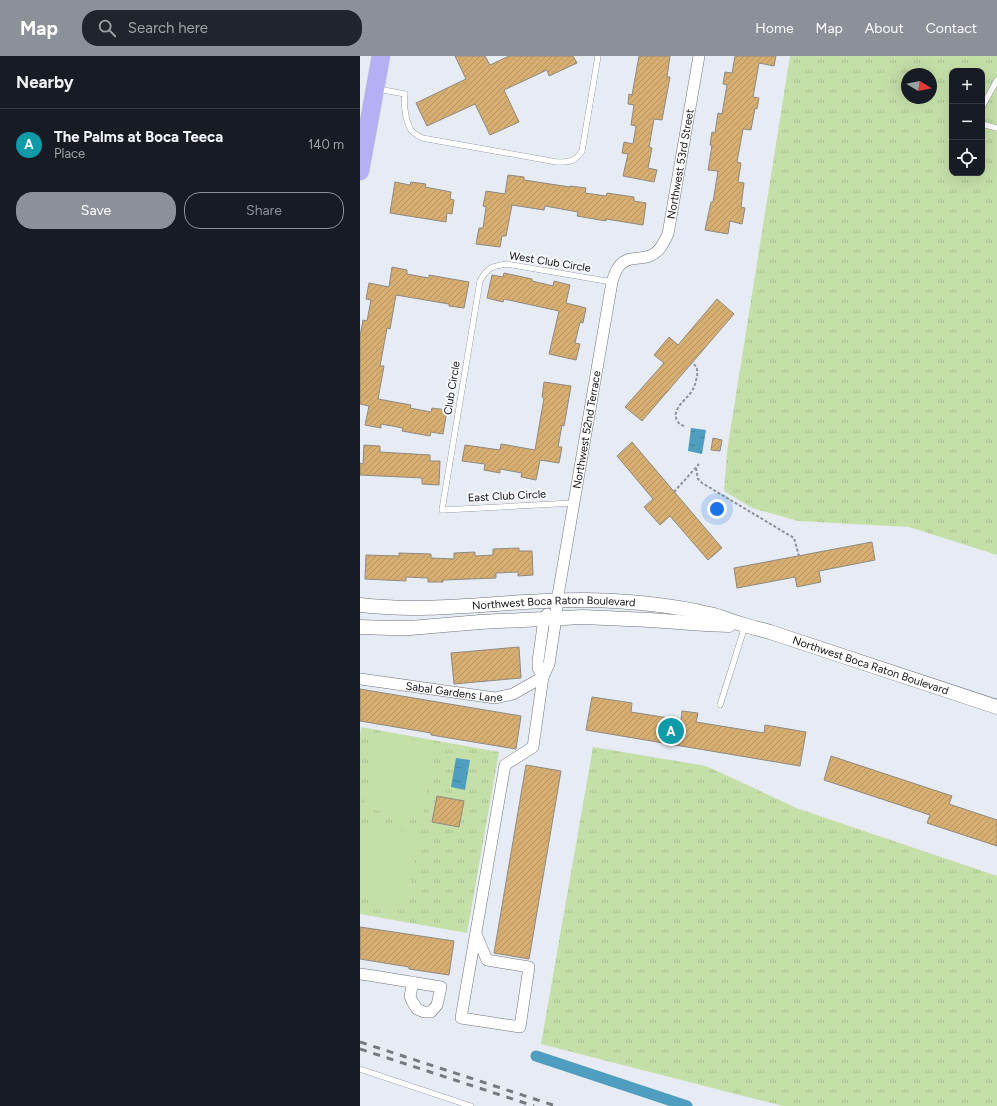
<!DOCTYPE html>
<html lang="en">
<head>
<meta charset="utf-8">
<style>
  :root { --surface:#171b24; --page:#20242c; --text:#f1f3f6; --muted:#9ea1a6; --line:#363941; --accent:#8c9099 }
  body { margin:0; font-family:Figtree,sans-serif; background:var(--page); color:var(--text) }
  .controls { position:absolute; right:12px; top:12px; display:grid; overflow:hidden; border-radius:8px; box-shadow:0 4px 16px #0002 }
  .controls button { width:36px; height:36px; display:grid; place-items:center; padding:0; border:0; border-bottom:1px solid var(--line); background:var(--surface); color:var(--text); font:20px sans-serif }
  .compass { position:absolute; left:541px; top:12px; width:36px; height:36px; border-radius:50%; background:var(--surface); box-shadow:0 4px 16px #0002; rotate:100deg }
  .you { position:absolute; left:357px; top:453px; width:14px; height:14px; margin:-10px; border:3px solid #fff; border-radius:50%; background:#1a73e8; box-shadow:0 0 0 6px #1a73e833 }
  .badge { display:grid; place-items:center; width:26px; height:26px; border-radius:50%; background:var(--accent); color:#fff; font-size:13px; font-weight:700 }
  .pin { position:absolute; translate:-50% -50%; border:2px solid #fff; box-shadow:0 1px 4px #0006 }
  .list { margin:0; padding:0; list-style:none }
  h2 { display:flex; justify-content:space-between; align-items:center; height:52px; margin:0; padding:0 16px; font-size:17px }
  h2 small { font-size:13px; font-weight:400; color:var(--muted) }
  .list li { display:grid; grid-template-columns:26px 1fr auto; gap:12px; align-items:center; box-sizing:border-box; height:72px; padding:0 16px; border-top:1px solid var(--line) }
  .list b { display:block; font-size:15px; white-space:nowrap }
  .list p { margin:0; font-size:13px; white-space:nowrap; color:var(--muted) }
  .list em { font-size:13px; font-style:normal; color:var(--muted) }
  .actions { display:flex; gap:8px; padding:12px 16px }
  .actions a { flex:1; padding:9px 0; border:1px solid var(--accent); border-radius:16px; text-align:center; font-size:14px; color:var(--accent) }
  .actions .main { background:var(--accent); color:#fff }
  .icon { flex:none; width:22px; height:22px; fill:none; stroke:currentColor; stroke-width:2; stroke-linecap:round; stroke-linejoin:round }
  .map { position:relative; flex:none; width:637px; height:1050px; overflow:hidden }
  header { display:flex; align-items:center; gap:24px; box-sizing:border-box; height:56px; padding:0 20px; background:var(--accent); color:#fff }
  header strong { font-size:19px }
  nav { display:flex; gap:22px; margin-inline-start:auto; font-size:14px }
  .search { width:280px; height:36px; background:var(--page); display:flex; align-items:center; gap:10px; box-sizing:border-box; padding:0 14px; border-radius:16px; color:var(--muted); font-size:15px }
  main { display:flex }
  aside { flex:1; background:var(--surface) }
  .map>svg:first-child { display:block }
  .grass { fill:url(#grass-tufts); fill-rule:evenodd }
  .park { fill:#c5dfa9 }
  .water { fill:url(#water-ripples) }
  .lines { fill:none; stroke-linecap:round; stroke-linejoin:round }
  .canal { stroke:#4f9dbf; stroke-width:11 }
  .building { fill:url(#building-hatch); stroke:#8f8982 }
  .service-casing { stroke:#6e7179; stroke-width:6 }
  .minor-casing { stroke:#6e7179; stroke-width:12 }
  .tertiary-casing { stroke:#6e7179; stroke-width:15 }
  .primary-casing { stroke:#cacacb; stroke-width:19 }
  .path { stroke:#8e9198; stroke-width:2; stroke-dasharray:3 2; stroke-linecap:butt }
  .service { stroke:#fff; stroke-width:5.5 }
  .minor { stroke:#fff; stroke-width:11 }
  .tertiary { stroke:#fff; stroke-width:14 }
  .primary { stroke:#b5b0f3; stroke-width:18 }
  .rail { stroke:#76797e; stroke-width:3; stroke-dasharray:7 7; stroke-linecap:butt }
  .labels { text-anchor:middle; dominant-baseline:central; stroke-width:4; stroke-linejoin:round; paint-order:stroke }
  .street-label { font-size:11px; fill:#0f1013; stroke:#f6f8fd }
</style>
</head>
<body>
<header>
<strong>Map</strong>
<div class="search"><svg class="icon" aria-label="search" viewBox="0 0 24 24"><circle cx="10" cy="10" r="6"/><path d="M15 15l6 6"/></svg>Search here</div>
<nav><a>Home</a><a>Map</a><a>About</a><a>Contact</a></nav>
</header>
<main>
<aside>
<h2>Nearby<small></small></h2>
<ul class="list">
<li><span class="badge" style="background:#0f9aa8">A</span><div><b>The Palms at Boca Teeca</b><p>Place</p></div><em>140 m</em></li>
</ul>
<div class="actions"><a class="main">Save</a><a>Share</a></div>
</aside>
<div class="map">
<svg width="637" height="1050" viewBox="0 0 637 1050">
  <defs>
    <pattern id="grass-tufts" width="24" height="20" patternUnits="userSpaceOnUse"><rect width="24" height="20" fill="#c5dfa9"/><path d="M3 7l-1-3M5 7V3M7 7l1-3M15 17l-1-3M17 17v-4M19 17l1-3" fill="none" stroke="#a8be91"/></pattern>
    <pattern id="water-ripples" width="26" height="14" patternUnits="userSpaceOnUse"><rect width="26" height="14" fill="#4f9dbf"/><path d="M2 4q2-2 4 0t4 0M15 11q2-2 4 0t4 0" fill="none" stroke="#407f9a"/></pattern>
    <pattern id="building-hatch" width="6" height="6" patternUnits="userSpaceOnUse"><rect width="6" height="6" fill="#d7ae71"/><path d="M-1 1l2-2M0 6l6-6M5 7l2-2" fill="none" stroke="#b79561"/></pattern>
  </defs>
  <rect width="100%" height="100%" fill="#e7ebf4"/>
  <g class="grass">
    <path d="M430 0H637V499L549 471 438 465 392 452 364 435 367 395ZM592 15H622V117H592ZM547 18H571V42H547Z"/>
    <polygon points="1,671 139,696 107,877 0,858 0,680"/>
    <polygon points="233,691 346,710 439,753 637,820 637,1050 423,1050 181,988"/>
  </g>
  <g class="park">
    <polygon points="17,678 75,688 62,762 4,752"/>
    <polygon points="2,767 60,777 47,850 0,842 0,775"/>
  </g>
  <g class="water">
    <polygon points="331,372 346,374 342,398 328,395"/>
    <polygon points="96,702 110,704 105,734 91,731"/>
  </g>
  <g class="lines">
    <polyline class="canal" points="176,1000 327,1050"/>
  </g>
  <g class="building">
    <polygon points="95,0 125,0 130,9 149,0 213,0 217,7 189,20 187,14 144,34 159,66 130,79 115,48 67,70 56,47 106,23"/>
    <polygon points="279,0 310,0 307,21 310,21 302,64 294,63 289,91 292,92 288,112 297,114 294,126 263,120 268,98 262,97 264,86 273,88 276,70 271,69 274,49 268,48 269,38 272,39"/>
    <polygon points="375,0 416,0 414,10 399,7 393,41 399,42 397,53 395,52 391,74 383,73 377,106 381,107 378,126 384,127 381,151 385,152 382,168 370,165 368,178 345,174 351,146 353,146 358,115 348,114 352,89 350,89 352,76 355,77 358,57 362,58 367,29 363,28 365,16 372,17"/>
    <polygon points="148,119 164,121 164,124 210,131 210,130 226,132 225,137 246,140 247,137 274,141 274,145 286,147 283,169 246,163 246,165 217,160 218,156 185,150 184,154 152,149 146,180 142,180 140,191 116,188 119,172 123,172 126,151 123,150 126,135 145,138"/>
    <polygon points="35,126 50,129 51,126 66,128 65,131 91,136 90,143 94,144 92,158 87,157 86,166 30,157"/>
    <polygon points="32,211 47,214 47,218 69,222 69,219 109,226 104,252 89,250 89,248 36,239 30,273 27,272 20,310 24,310 18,343 51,349 50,352 71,356 72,352 87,354 83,378 71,376 70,380 42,375 43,372 21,368 21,372 5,369 9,350 0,348 0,280 3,264 7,265 11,244 6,243 9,227 29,231"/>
    <polygon points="144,217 172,223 172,225 193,230 194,225 210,229 206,247 226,252 223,267 220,266 215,287 220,288 216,304 189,298 199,255 144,243 143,246 127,242 132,219 143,221"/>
    <polygon points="357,243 374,258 282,365 265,351 304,307 294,299 309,281 318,289"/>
    <polygon points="184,326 211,330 204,370 202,369 198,391 202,391 199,407 180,404 176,424 161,421 162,417 140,413 140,417 124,414 125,408 102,405 105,389 140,394 141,388 175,394 184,342 182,341"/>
    <polygon points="353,382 362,384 360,395 351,394"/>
    <polygon points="272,386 362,492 348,504 310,460 300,469 284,451 293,443 257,400"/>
    <polygon points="4,389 20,390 20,396 70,399 70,405 80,405 79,429 62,428 62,422 0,419 0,407 3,408"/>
    <polygon points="512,486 515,504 459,515 461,526 437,531 435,521 377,532 374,512"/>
    <polygon points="159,492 159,495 172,495 173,519 158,520 158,516 136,517 136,522 83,524 83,526 68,526 68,522 46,521 46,525 5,523 6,499 39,500 39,497 71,498 71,502 94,503 94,497 115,496 115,500 133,499 133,493"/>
    <polygon points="159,591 161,622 94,628 91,597"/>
    <polygon points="0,633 161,660 156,693 71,679 71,677 0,665"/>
    <polygon points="232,641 272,647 271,656 321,664 322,655 338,657 336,666 404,677 405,669 446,676 440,710 226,674"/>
    <polygon points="471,700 592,740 589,748 637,764 637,790 567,767 570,759 464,724"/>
    <polygon points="166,709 201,715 169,903 134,897"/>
    <polygon points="77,740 104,745 99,771 72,766"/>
    <polygon points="0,871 94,885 89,919 49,913 49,911 0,903"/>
  </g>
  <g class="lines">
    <defs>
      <g id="service">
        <path d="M18 33 45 38C43 48 46 66 51 74 53 77 59 80 62 82L197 106C209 106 215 106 222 95L238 0"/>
        <polyline points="622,51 637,24"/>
        <polyline points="622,68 637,72"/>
        <path d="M214 447 82 454 120 225C127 212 132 210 147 208L252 226"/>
        <polyline points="360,649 385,570"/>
        <polyline points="0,1013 111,1050"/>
      </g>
      <g id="minor">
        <polyline points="183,621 178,612 178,605 184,563 187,558"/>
        <path id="s1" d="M0 623 135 642 153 638 183 621 189 608 196 562 197 545 252 226C255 216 259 205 271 203 278 202 284 202 290 200 300 196 304 186 308 178L339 0"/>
        <polyline points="116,878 127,904 169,911 160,971 101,962 145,709 173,691 183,621"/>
        <polyline points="0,918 14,920 81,931 77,949 71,956 64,956 57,953 52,945 50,940 53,926"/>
      </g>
      <g id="tertiary">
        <path id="s2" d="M0 549C76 558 151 543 226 544 267 545 309 548 349 558 360 560 370 565 381 568 390 571 400 573 410 576L637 651"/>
        <polyline points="0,571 30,572 50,572 120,566 223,561 290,564 345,568 369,569"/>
      </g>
      <polyline id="primary" points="0,115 21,0"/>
    </defs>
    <use href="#service" class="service-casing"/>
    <use href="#minor" class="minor-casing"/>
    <use href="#tertiary" class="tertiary-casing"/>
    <use href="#primary" class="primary-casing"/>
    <g class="path">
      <path d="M324 370C321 369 319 368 317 364 311 353 327 343 332 335 335 330 336 325 337 320 338 314 337 311 332 306"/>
      <polyline points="336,412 338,423 342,427 434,482 439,500"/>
      <polyline points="314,436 339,408"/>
    </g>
    <use href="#service" class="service"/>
    <use href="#minor" class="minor"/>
    <use href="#tertiary" class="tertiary"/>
    <use href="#primary" class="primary"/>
    <g class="rail">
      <polyline points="0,986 196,1050"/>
      <polyline points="0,993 174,1050"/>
    </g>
  </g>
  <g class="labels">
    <g class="street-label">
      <text stroke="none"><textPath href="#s1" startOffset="742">Northwest 53rd Street</textPath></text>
      <text transform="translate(190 206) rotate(9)">West Club Circle</text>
      <text transform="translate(92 332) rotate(-81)">Club Circle</text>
      <text stroke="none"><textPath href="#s1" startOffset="441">Northwest 52nd Terrace</textPath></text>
      <text transform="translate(147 440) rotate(-3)">East Club Circle</text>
      <text stroke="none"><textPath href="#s2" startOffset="194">Northwest Boca Raton Boulevard</textPath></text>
      <text stroke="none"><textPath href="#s2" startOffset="520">Northwest Boca Raton Boulevard</textPath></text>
      <text stroke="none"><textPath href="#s1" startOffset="95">Sabal Gardens Lane</textPath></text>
    </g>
  </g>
</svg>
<div class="controls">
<button>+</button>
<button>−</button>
<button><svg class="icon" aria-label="locate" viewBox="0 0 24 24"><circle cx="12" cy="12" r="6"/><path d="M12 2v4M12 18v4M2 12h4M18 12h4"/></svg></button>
</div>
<svg class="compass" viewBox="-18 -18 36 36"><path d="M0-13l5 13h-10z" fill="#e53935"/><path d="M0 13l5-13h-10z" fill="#9ea1a6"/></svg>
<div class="you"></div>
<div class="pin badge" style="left:311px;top:675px;background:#0f9aa8">A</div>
</div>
</main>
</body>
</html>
